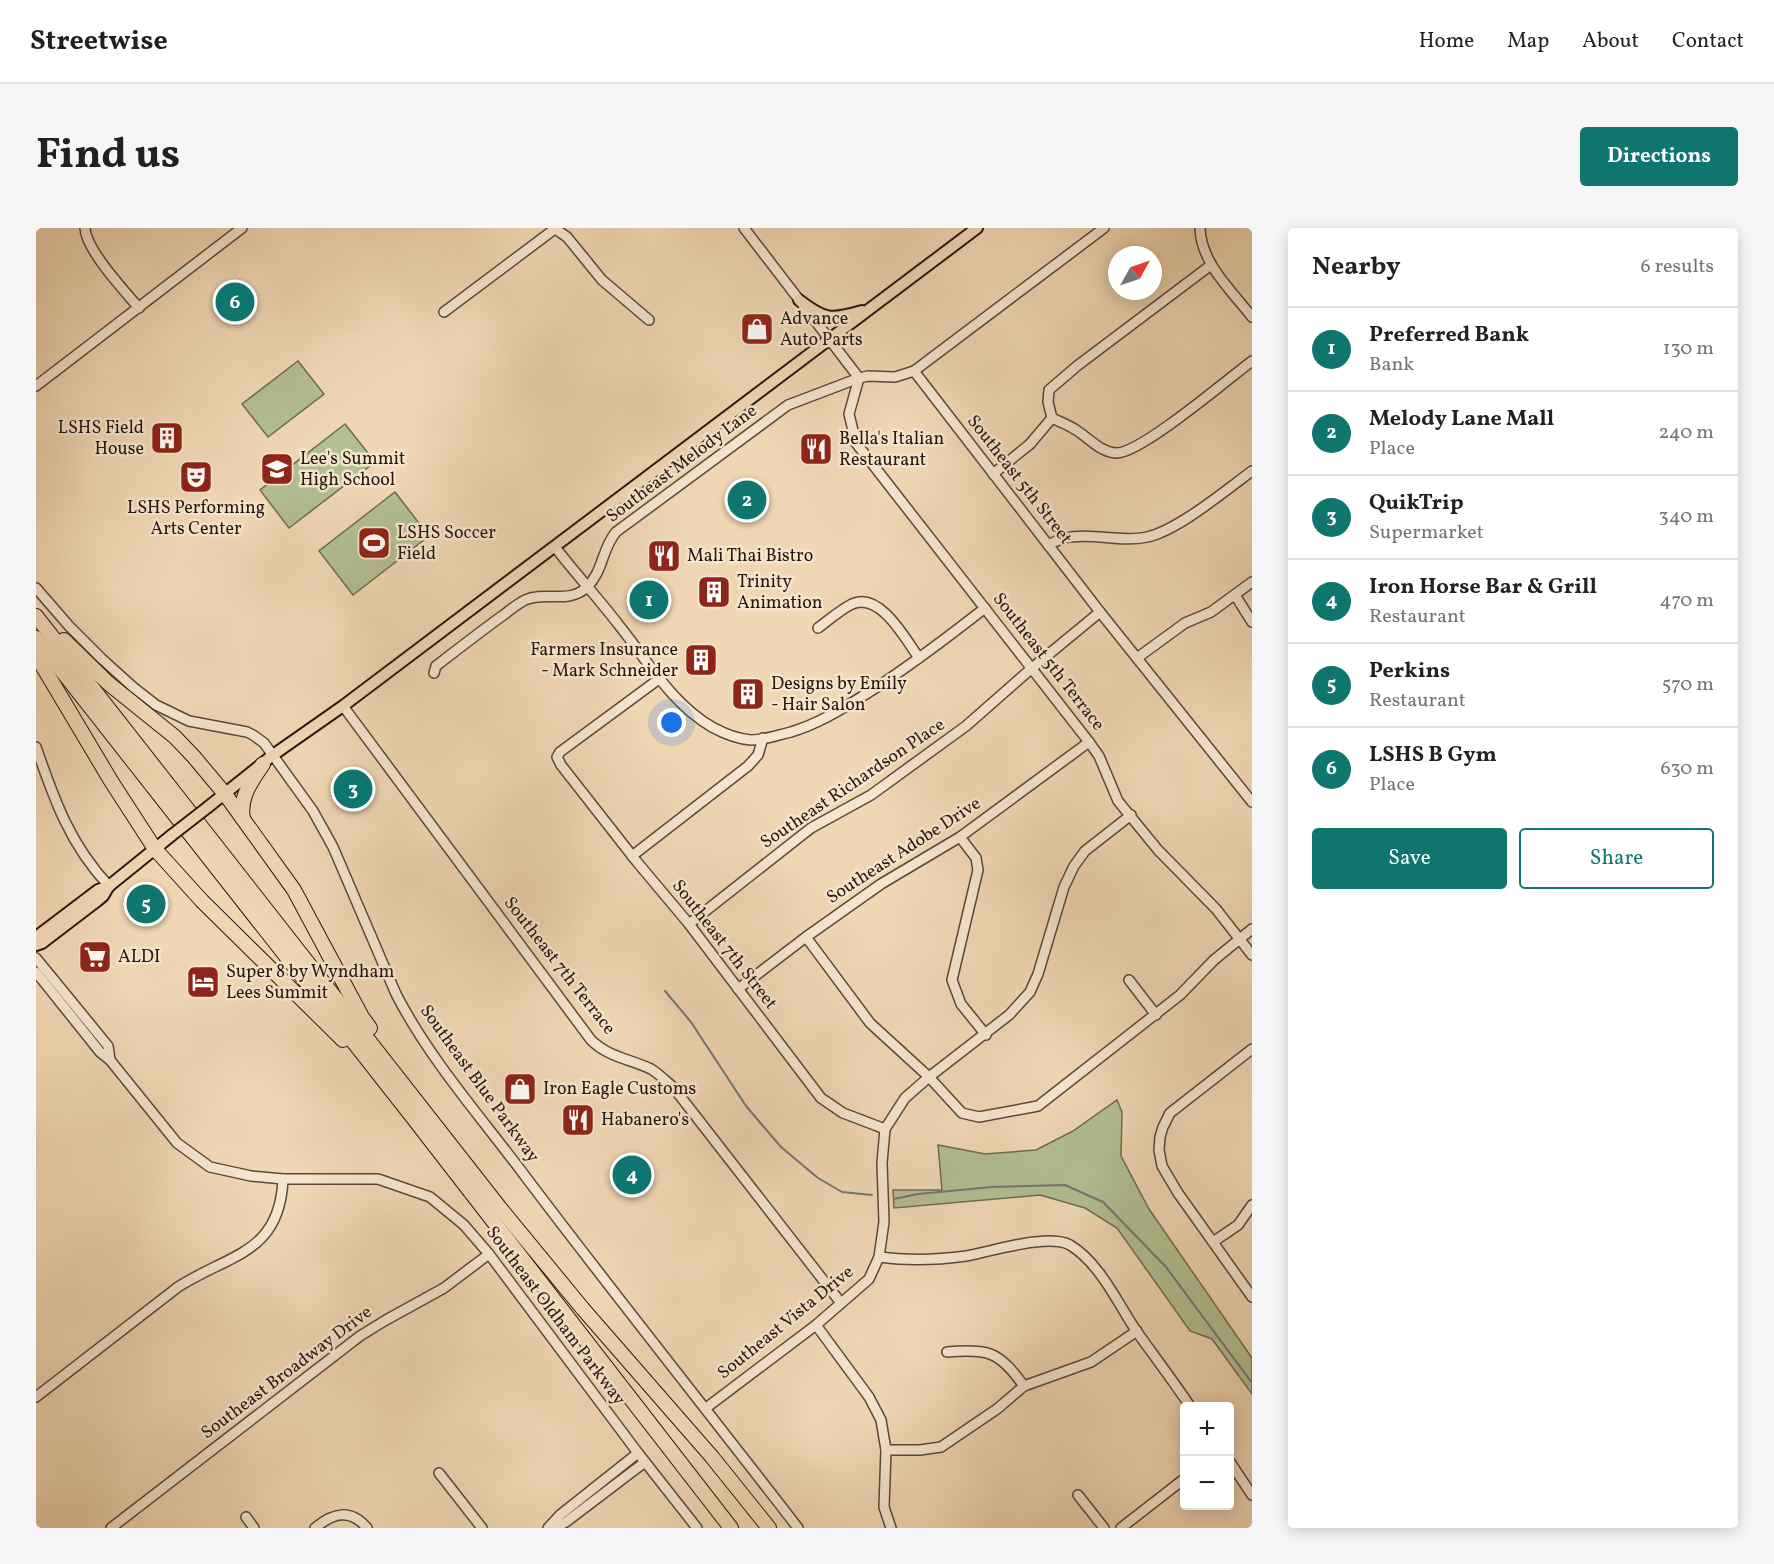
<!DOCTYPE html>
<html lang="en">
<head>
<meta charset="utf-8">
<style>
  :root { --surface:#fff; --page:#f6f6f6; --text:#202124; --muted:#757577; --line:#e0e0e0; --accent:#0f766e }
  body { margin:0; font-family:Vollkorn,serif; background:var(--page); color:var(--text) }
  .controls { position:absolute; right:18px; bottom:18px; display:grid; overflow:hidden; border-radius:6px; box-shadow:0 3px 15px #0003 }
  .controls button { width:54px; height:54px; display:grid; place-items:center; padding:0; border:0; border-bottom:2px solid var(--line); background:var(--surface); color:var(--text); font:30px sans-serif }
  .compass { position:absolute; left:1072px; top:18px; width:54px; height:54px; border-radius:50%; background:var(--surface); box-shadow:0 3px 15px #0003; rotate:50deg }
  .you { position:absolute; left:636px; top:495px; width:21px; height:21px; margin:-15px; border:4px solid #fff; border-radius:50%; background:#1a73e8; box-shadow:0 0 0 9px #1a73e833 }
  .badge { display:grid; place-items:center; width:39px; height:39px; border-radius:50%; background:var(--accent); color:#fff; font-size:20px; font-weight:700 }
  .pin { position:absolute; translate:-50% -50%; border:3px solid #fff; box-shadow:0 2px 6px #0006 }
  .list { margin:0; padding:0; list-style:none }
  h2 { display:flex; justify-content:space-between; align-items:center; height:78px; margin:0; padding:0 24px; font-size:26px }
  h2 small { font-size:20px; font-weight:400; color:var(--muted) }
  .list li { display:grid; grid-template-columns:39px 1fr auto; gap:18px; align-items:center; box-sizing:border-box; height:84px; padding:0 24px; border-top:2px solid var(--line) }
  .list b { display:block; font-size:22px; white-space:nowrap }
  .list p { margin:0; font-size:20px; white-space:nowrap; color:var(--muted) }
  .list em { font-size:20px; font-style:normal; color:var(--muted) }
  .actions { display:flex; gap:12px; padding:18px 24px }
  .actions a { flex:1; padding:14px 0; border:2px solid var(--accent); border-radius:6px; text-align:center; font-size:21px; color:var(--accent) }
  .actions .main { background:var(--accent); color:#fff }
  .map { position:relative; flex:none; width:1216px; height:1300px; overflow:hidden; border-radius:6px }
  header { display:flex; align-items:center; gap:36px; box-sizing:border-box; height:84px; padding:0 30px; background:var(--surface); border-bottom:2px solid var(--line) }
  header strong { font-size:28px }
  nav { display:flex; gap:33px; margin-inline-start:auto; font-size:21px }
  .intro { display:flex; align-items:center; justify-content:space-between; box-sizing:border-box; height:144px; padding:0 36px }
  h1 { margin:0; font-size:42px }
  .button { padding:15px 27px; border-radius:6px; background:var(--accent); color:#fff; font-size:21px; font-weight:700 }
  main { display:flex; gap:36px; padding:0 36px }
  aside { flex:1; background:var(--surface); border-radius:6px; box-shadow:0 3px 15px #0003 }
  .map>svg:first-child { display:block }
  .green { fill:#b2bf92; stroke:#6d6c51; stroke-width:1.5 }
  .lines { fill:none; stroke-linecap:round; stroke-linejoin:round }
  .stream { stroke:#707775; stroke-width:2 }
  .minor-casing { stroke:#5a4839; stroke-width:12 }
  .major-casing { stroke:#281810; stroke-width:14 }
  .highway-casing { stroke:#281810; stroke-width:16 }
  .minor { stroke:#f5e5ce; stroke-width:9 }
  .major { stroke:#f0d7b4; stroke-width:10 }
  .highway { stroke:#f0d7b4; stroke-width:14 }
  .major-bridge-casing { stroke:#281810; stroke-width:14; stroke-linecap:butt }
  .major-bridge { stroke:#f0d7b4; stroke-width:10 }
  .labels { text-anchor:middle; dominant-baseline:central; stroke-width:5; stroke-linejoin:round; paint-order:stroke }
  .poi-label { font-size:18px; fill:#281810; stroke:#f5e5ce; text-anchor:start }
  .street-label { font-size:18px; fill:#281810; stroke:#f5e5ce }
</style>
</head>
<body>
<header>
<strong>Streetwise</strong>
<nav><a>Home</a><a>Map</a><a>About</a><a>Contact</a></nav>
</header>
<div class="intro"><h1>Find us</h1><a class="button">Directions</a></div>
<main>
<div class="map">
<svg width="1216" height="1300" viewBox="0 0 1216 1300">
  <rect width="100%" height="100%" fill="#f0d7b4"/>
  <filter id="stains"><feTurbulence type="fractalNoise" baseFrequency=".00333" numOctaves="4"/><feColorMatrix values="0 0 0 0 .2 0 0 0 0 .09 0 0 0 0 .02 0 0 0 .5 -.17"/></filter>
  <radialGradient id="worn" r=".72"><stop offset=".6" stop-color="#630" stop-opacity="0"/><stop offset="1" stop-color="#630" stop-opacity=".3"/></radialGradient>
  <g class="green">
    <polygon points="262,133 288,166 232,209 206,176"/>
    <polygon points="309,196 339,234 253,300 224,262"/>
    <polygon points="359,264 393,308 317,367 283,323"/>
    <polygon points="1081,872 1086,884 1085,928 1113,981 1216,1130 1216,1166 1176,1111 1154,1103 1081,1000 1049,980 1004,967 858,980 857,962 906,962 902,917 949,926 1000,922 1037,903"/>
  </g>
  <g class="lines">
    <g class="stream">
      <polyline points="629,763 655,794 710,878 745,919 782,950 806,964 836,967"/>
      <polyline points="858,971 882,966 956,959 1029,957 1067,974 1130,1039 1216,1155"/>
    </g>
    <defs>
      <g id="minor">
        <path d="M49 0C50 22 88 62 103 80"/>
        <polyline points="518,0 531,9 566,52 613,92"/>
        <polyline points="708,0 823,150"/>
        <path d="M1164 0C1165 35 1195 62 1216 89"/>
        <polyline points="408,84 520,0"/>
        <polyline points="878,143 1064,384 1216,574"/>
        <polyline points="823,150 813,186 820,215 1053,514 1063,528 1082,573 1122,622 1180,681 1216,727"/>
        <polyline points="0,158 206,0"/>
        <path d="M1016 190C1024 194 1033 197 1040 202 1053 210 1064 224 1080 225 1104 226 1192 151 1216 133"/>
        <polyline points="957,246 994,216 1016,190 1012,174 1013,162 1041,138 1175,37"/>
        <path d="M1012 317C1017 315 1023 311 1029 310 1056 304 1084 315 1111 309 1141 303 1190 262 1216 243"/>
        <path d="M519 319C539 345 562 370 582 396 611 432 635 475 676 499 687 505 702 511 715 512 729 512 742 507 755 504 785 495 809 479 835 463 875 437 912 409 949 380"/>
        <path d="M0 360 33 398 66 431 97 459 120 477 153 493 211 504 217 507 228 515 277 583 297 619 360 766C394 832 445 889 489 948 578 1066 671 1182 762 1300"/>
        <polyline points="1199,367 1216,394"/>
        <path d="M782 400C793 392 804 382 816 376 844 363 870 412 883 430"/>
        <polyline points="1101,430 1149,395 1175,384 1216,354"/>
        <path d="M398 445 400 438C422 421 444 404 466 388 473 383 481 376 489 372 509 363 532 376 550 360 568 343 565 322 580 304L752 177 823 150 832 148 859 149 878 143 1068 0"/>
        <polyline points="623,451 524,524 521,529 525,537 601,634 653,696 785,870 807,885 849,901"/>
        <path d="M307 478 555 812C572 829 594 831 615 841 623 846 630 853 637 859L805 1075"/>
        <path d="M0 519C18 571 34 617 73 658"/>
        <polyline points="924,609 940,630 942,642 916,752 925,776 950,807"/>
        <polyline points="596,628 712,538 722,527 727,510"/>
        <polyline points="653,696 775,600 835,567 930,498 996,440 1064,384"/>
        <polyline points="770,709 834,795 893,849 926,885 943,889 1002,878 1144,767 1178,732 1216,701"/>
        <polyline points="0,730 72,818 74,832"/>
        <polyline points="0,744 64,824 74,832 141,915 174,939 215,948 247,951 342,951 394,969 428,997 453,1026 602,1225 661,1300"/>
        <polyline points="1093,752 1120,787"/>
        <polyline points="702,761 770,709 845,656 924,609 1053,514"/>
        <polyline points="1216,821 1134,885 1127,899 1124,909 1123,922 1126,938 1142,965 1216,1069"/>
        <polyline points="1177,1014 1202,997 1216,977"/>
        <path d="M843 1029C873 1033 901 1032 930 1028 947 1025 963 1020 980 1017 993 1014 1021 1010 1034 1017 1064 1035 1082 1076 1101 1104 1119 1129 1137 1153 1154 1178"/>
        <polyline points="780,1097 833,1169 845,1192 850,1222 848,1279 855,1300"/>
        <path d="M911 1124C923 1123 943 1122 954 1126 968 1131 979 1146 988 1158"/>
        <path d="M0 1169 142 1059C193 1026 244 1026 247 951"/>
        <polyline points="670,1180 780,1097 833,1051 843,1029 848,994 846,935 849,901 869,870 893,849 973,787 994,764 1002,746 1028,659 1038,638 1049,623 1095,587"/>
        <polyline points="850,1222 884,1222 905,1219 961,1181 988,1158 1055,1134 1101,1103"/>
        <polyline points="1194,1234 1216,1267"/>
        <polyline points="403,1245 446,1300"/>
        <polyline points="1042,1267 1068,1300"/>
        <polyline points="210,1289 218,1300"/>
        <polyline points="75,1300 324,1108 350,1092 408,1060 453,1026"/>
        <path d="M279 1300C297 1285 314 1280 331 1300"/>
        <polyline points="512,1300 524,1287 602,1225"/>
        <polyline points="518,1300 530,1294 609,1234"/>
        <polyline points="1085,1300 1148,1251"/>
      </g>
      <g id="major">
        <path d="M763 72C789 92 795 92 826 83"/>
        <polyline points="172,579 237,527 307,478 941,0"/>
        <polyline points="0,709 62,662 73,658 136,607"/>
        <polyline points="0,717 6,715 61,673 67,668 73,658"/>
      </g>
      <g id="highway">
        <polyline points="0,388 464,980 547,1081 676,1229 733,1300"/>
        <polyline points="0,410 378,891 695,1300"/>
        <polyline points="28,412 72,455 139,509 158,529 189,566 258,662 326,789 334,800"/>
        <polyline points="0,427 75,553 119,621 166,673 307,812"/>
        <path d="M207 591C203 569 215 554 227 536"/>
      </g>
    </defs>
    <use href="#minor" class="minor-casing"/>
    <use href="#major" class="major-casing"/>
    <use href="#highway" class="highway-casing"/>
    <use href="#minor" class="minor"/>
    <use href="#major" class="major"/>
    <use href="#highway" class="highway"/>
    <defs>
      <polyline id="major-bridge" points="136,607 172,579"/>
    </defs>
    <use href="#major-bridge" class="major-bridge-casing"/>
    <use href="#major-bridge" class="major-bridge"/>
  </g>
  <defs>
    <symbol id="shop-square" viewBox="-11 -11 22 22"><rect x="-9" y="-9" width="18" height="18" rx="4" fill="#8f2418" stroke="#f5e5ce"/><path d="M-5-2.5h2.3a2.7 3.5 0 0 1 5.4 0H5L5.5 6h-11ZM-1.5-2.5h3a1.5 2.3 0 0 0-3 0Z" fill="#fff"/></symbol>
    <symbol id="building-square" viewBox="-11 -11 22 22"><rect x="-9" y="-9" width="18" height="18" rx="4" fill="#8f2418" stroke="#f5e5ce"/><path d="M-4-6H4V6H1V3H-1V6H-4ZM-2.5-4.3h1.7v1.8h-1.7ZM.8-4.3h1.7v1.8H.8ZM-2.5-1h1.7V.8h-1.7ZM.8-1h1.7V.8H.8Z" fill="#fff"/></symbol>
    <symbol id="restaurant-square" viewBox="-11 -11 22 22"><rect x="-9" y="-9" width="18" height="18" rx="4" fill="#8f2418" stroke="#f5e5ce"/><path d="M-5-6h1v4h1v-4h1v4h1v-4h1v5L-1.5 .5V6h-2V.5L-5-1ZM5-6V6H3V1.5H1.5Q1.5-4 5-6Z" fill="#fff"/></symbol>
    <symbol id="school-square" viewBox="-11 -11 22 22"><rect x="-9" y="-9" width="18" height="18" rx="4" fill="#8f2418" stroke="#f5e5ce"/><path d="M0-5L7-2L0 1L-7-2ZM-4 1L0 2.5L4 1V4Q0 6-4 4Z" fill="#fff"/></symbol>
    <symbol id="theatre-square" viewBox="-11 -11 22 22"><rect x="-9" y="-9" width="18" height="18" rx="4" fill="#8f2418" stroke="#f5e5ce"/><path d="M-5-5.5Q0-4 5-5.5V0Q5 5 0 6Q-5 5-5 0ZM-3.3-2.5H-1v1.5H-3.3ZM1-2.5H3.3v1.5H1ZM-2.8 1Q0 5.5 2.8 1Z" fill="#fff"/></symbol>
    <symbol id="stadium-square" viewBox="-11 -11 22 22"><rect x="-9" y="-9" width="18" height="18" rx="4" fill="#8f2418" stroke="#f5e5ce"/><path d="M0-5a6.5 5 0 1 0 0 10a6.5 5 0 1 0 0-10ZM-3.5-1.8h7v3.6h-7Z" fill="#fff"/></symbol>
    <symbol id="supermarket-square" viewBox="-11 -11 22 22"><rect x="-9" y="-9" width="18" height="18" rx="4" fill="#8f2418" stroke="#f5e5ce"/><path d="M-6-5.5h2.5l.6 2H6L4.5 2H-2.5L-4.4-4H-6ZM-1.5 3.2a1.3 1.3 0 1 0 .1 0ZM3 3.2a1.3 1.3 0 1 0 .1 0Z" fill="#fff"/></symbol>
    <symbol id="hotel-square" viewBox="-11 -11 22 22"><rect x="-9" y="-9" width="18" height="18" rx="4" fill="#8f2418" stroke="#f5e5ce"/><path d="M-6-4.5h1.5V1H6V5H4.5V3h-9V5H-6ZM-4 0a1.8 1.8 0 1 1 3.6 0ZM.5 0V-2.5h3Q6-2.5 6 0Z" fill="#fff"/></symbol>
  </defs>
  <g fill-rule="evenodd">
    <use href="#shop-square" x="702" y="82" width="38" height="38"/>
    <use href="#building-square" x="112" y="191" width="38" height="38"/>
    <use href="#restaurant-square" x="761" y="202" width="38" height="38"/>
    <use href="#school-square" x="222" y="222" width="38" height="38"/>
    <use href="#theatre-square" x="141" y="230" width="38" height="38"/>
    <use href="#stadium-square" x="319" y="296" width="38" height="38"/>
    <use href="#restaurant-square" x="609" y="309" width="38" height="38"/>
    <use href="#building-square" x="659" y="345" width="38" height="38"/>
    <use href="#building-square" x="646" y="413" width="38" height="38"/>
    <use href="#building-square" x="693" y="447" width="38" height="38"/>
    <use href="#supermarket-square" x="40" y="710" width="38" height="38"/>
    <use href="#hotel-square" x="148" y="735" width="38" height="38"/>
    <use href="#shop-square" x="465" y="842" width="38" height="38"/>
    <use href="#restaurant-square" x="523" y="873" width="38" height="38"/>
  </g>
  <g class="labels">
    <g class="poi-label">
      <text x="744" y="91">Advance<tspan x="744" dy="21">Auto Parts</tspan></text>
      <text x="108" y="200" text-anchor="end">LSHS Field<tspan x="108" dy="21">House</tspan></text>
      <text x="803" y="211">Bella's Italian<tspan x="803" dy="21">Restaurant</tspan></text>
      <text x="264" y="231">Lee's Summit<tspan x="264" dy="21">High School</tspan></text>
      <text x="160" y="280" text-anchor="middle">LSHS Performing<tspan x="160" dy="21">Arts Center</tspan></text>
      <text x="361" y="305">LSHS Soccer<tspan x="361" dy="21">Field</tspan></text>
      <text x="651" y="328">Mali Thai Bistro</text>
      <text x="701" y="354">Trinity<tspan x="701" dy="21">Animation</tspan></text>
      <text x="642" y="422" text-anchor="end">Farmers Insurance<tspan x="642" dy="21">- Mark Schneider</tspan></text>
      <text x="735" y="456">Designs by Emily<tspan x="735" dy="21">- Hair Salon</tspan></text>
      <text x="82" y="729">ALDI</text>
      <text x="190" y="744">Super 8 by Wyndham<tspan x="190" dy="21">Lees Summit</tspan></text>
      <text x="507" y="861">Iron Eagle Customs</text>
      <text x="565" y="892">Habanero's</text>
    </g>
    <g class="street-label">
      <text transform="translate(646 236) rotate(-37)">Southeast Melody Lane</text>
      <text transform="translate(983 252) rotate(52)">Southeast 5th Street</text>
      <text transform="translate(1012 434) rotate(52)">Southeast 5th Terrace</text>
      <text transform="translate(817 556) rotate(-34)">Southeast Richardson Place</text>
      <text transform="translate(868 623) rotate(-33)">Southeast Adobe Drive</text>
      <text transform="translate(688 717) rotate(52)">Southeast 7th Street</text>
      <text transform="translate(523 738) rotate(52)">Southeast 7th Terrace</text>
      <text transform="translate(443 856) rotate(54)">Southeast Blue Parkway</text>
      <text transform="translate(519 1088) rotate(53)">Southeast Oldham Parkway</text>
      <text transform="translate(750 1095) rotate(-39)">Southeast Vista Drive</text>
      <text transform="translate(251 1145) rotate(-37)">Southeast Broadway Drive</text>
    </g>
  </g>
  <rect width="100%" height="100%" filter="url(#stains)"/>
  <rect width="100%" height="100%" fill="url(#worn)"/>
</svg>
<div class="controls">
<button>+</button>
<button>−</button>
</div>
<svg class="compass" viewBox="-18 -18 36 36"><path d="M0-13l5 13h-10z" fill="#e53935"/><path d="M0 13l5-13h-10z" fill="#757577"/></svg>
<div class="you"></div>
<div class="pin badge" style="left:613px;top:372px">1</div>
<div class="pin badge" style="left:711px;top:272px">2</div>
<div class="pin badge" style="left:317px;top:561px">3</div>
<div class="pin badge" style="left:596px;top:947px">4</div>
<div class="pin badge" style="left:110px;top:676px">5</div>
<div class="pin badge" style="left:199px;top:74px">6</div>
</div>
<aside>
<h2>Nearby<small>6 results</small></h2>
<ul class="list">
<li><span class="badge">1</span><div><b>Preferred Bank</b><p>Bank</p></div><em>130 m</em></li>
<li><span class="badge">2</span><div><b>Melody Lane Mall</b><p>Place</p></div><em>240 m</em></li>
<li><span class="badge">3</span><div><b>QuikTrip</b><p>Supermarket</p></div><em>340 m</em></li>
<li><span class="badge">4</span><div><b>Iron Horse Bar &amp; Grill</b><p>Restaurant</p></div><em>470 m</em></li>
<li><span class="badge">5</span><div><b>Perkins</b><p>Restaurant</p></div><em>570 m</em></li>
<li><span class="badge">6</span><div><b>LSHS B Gym</b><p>Place</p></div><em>630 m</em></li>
</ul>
<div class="actions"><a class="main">Save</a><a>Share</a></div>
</aside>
</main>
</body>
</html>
